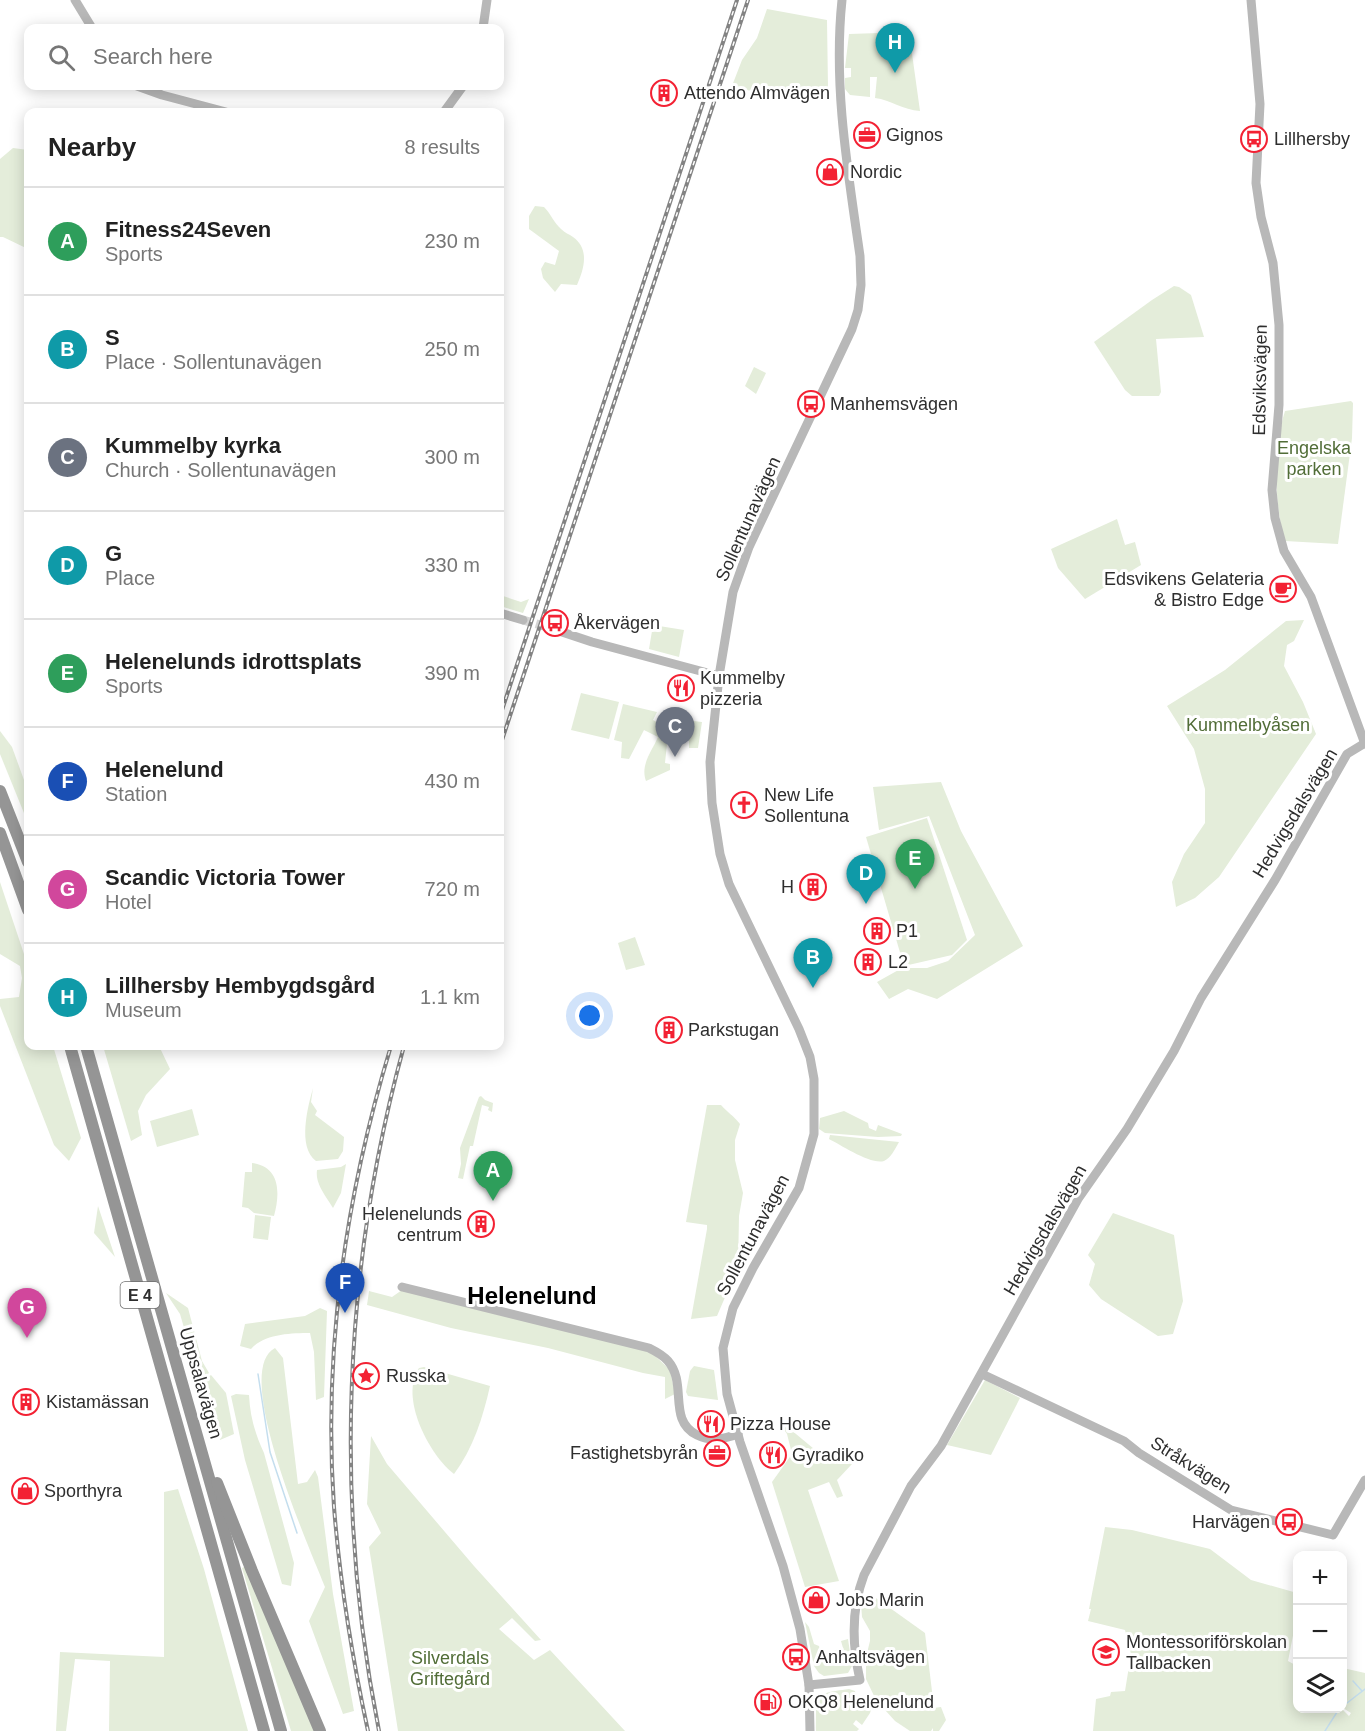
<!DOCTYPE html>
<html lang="en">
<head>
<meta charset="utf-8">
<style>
  :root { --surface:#fff; --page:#f6f6f6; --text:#222; --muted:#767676; --line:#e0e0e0; --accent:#f32133 }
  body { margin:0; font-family:Arial,sans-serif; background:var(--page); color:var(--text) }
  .controls { position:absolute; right:18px; bottom:18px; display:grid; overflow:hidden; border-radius:12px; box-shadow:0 3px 15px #0003 }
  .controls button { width:54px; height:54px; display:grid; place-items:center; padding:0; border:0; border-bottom:2px solid var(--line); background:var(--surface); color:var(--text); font:30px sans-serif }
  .you { position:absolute; left:590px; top:1016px; width:21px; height:21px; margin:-15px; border:4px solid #fff; border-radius:50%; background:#1a73e8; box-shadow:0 0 0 9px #1a73e833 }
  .badge { display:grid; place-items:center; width:39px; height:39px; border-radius:50%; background:var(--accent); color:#fff; font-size:20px; font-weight:700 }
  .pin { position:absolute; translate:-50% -50px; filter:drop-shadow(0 2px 3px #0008) }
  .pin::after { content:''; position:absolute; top:32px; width:21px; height:18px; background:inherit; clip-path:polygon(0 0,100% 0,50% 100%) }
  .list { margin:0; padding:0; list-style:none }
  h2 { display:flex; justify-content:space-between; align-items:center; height:78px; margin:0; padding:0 24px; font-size:26px }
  h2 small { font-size:20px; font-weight:400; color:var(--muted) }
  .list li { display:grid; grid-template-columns:39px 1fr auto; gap:18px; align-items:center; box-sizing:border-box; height:108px; padding:0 24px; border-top:2px solid var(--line) }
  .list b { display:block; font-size:22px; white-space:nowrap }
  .list p { margin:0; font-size:20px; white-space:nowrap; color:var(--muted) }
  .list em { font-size:20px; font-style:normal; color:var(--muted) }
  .icon { flex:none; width:33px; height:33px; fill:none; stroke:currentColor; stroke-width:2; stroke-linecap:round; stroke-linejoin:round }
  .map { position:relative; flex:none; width:1365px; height:1731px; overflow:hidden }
  .search { position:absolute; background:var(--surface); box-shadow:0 3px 15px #0003; left:24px; top:24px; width:480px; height:66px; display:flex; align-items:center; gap:15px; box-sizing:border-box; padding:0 21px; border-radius:12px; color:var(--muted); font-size:22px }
  .panel { position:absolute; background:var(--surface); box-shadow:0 3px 15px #0003; left:24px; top:108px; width:480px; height:942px; border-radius:12px }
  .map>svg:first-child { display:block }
  .green { fill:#e4edda }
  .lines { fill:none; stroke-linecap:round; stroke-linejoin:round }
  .stream { stroke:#c4deee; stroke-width:1.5 }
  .secondary-tunnel { stroke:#d5d5d5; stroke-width:9; stroke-dasharray:9 4.5; stroke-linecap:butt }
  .secondary { stroke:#b8b8b8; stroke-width:9 }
  .highway { stroke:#959595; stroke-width:12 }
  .rail-casing { stroke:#838383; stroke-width:4 }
  .rail { stroke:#fff; stroke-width:1.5; stroke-dasharray:4.5; stroke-linecap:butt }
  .labels { text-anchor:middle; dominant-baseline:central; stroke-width:6; stroke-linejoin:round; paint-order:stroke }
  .shield { fill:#fff; stroke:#6d6d6d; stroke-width:1.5 }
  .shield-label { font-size:16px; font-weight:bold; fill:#2e2e2e }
  .poi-label { font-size:18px; fill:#2e2e2e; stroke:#fff; text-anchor:start }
  .street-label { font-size:18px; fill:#2e2e2e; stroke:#fff }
  .park-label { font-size:18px; fill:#516d37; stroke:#fff }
  .district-label { font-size:24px; font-weight:bold; fill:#000; stroke:#fff }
</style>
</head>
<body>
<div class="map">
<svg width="1365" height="1731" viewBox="0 0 1365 1731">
  <rect width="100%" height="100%" fill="#fff"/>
  <g class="green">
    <polygon points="767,9 827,20 828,88 730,91 742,60 757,38"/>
    <path d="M909 32 920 111C903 110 891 100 875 98L877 77H870V97L850 95 845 89V78L851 77V68H845L849 34Z"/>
    <polygon points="13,148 28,150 28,249 3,237 0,237 0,159"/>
    <path d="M535 206 544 207C551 214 554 223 561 229 565 233 569 234 573 237 590 249 584 269 577 285L561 284 555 292 543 278 541 269 545 262 555 265 559 251 529 229V216Z"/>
    <polygon points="1174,286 1179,287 1191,295 1204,337 1156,339 1161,392 1159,396 1132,396 1125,390 1094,342 1152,300"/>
    <polygon points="754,367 766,373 756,394 745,386"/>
    <path d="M1351 401 1353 403 1352 438 1338 544 1285 541C1274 505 1273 448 1285 411Z"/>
    <polygon points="1117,519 1125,545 1135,542 1141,565 1085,599 1058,568 1051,549"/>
    <polygon points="500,595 521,602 529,599 523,613 500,606"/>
    <polygon points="1304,620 1294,641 1287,645 1284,666 1303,702 1316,734 1219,877 1195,898 1176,907 1172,882 1184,854 1205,823 1205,789 1194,749 1167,706 1225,670 1286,621"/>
    <polygon points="653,625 684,630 679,657 649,649"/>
    <polygon points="581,693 619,702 609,739 571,730"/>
    <path d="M623 704 657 712 653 720 664 726 665 723 685 720 702 722 698 748H689V740L686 734H668L665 763 670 764V770L646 781C640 765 652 751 658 737L644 730 629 759 621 758 622 742 614 740Z"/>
    <polygon points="0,731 12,747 28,791 28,823 0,754"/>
    <polygon points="941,782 961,831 1023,946 937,999 908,989 889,999 877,982 902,968 927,968 948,961 975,935 929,816 879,830 873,787"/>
    <polygon points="927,818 967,940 952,955 904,966 866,837"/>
    <polygon points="0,882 28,966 28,1046 53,1046 81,1138 69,1161 54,1145 0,1006 0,999 19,997 22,978 20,966 0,954"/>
    <polygon points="635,937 645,965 626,970 618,943"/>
    <polygon points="103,1046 159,1046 170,1069 146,1095 138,1111 142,1135 131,1141"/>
    <path d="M313 1088 311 1102 317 1111 315 1115 344 1137 343 1151 338 1159 316 1161C297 1147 308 1106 313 1088Z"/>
    <polygon points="481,1096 485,1100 493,1103 492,1112 488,1110 489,1107 482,1105 473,1146 470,1146 463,1179 458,1178 461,1164 460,1148 479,1097"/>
    <path d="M707 1105H721C727 1112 734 1116 740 1124L735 1140V1160L743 1193 739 1216 738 1267 717 1316 691 1319 707 1229V1225L686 1222Z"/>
    <polygon points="192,1109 199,1135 157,1147 150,1121"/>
    <polygon points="844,1111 868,1123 869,1128 876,1131 878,1125 902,1134 901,1136 878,1137 825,1133 819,1129 820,1118"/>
    <path d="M830 1135 899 1142C895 1149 891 1158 884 1161 871 1165 841 1145 829 1139Z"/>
    <path d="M252 1163C281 1167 280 1194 274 1216L254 1213 248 1208 242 1207 245 1172H252Z"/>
    <path d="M346 1164 341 1193 333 1208C326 1196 315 1184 317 1170L341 1167Z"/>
    <polygon points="98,1206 115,1257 94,1233"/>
    <polygon points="1113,1213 1174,1235 1183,1301 1173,1334 1158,1336 1101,1299 1089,1285 1095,1264 1088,1255"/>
    <polygon points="255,1215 271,1217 268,1240 253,1238"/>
    <polygon points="402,1290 649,1350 670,1370 675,1394 665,1399 665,1377 643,1373 548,1348 451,1328 367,1305 369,1291 392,1297"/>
    <polygon points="166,1293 188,1308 202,1361 209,1373 199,1379 180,1314"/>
    <path d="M320 1308 327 1311 324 1397 316 1400 314 1352 310 1333C291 1333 264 1334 251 1349L240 1346 245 1324 305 1316Z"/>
    <path d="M275 1348 283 1358 298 1484 307 1482 315 1470 318 1477 333 1594 354 1711 343 1714 309 1621 325 1587C311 1551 230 1371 275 1348Z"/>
    <polygon points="694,1366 714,1370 718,1400 688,1396 686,1392 690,1371"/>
    <path d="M424 1367 490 1386C483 1417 473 1449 454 1474 429 1455 399 1397 419 1368Z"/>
    <polygon points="211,1375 226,1393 234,1434 220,1440 200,1383"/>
    <polygon points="985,1380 1020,1398 991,1455 947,1445"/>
    <path d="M236 1394 249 1395C250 1416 255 1434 264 1453L294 1563 291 1586 282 1584 245 1460 231 1396Z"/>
    <polygon points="784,1424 826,1459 852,1464 837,1480 843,1496 837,1498 829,1482 808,1490 839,1581 805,1587 772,1482 792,1454 787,1434 783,1428"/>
    <polygon points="371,1436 387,1464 474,1566 541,1640 535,1641 512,1618 499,1629 534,1660 550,1650 625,1731 398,1731 369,1547 381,1533 367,1504"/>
    <polygon points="178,1489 204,1569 248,1731 109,1731 110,1661 75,1659 66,1731 56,1731 60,1652 164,1657 164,1492"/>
    <polygon points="1105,1527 1132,1530 1210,1549 1251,1580 1297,1593 1294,1608 1297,1609 1297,1615 1288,1661 1297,1666 1298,1708 1342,1709 1349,1716 1351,1713 1343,1708 1343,1668 1365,1673 1365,1731 1093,1731 1096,1699 1110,1696 1111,1692 1125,1691 1131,1654 1125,1630 1088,1621 1091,1609 1089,1609"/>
    <polygon points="246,1566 315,1731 291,1731 242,1568"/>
    <polygon points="876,1598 925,1633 934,1708 941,1707 946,1720 939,1731 933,1731 933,1728 931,1731 910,1731 895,1721 876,1700 866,1679 866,1657 870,1641 870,1631 862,1617 861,1603"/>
    <polygon points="805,1622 809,1627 814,1644 819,1646 821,1654 843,1648 841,1641 848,1639 852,1666 848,1673 824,1676 819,1673 814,1666"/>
    <path d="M849 1689 855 1691 859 1705 871 1710 870 1713 862 1725 856 1720 853 1724 859 1729 857 1731H816C817 1694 811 1694 849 1689Z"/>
  </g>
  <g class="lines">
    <g class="stream">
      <polyline points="258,1374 270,1452 297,1533"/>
      <polyline points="1353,1681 1362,1691"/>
      <polyline points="1347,1703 1365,1689"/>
      <polyline points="1325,1731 1339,1709"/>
    </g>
    <polyline class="secondary-tunnel" points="523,620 544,626"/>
    <g class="secondary">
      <polyline points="75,0 92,28"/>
      <polyline points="1251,0 1260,104 1256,183 1261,217 1273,263 1279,325 1279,405 1272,490 1275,518 1284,551 1311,597 1365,744"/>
      <polyline points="483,28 487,0"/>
      <polyline points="137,86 162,95 226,112"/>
      <polyline points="444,112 463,86"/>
      <polyline points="500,613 523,620"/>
      <polyline points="544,626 592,642 719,676"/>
      <path d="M402 1287 649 1348C655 1351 663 1355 668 1361 688 1384 667 1420 697 1435 711 1442 724 1439 738 1434"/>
      <polyline points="982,1374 1124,1441 1139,1453 1231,1510 1333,1535 1365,1480"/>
      <path d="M809 1685 860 1680C852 1645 851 1609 864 1575L911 1486 941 1446 1078 1199 1127 1129 1174 1051 1201 998 1275 880 1347 754 1365 743"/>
      <path d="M810 1731 809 1685 800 1629 783 1566 740 1442 727 1394 723 1348 733 1308 753 1268 799 1188 814 1134V1079L810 1057 799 1029 729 884 720 854 712 803 710 762 719 676 733 592 749 547 852 329 858 310 861 285 860 256C848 172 833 86 842 0"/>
    </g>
    <g class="highway">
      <polyline points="0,791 28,862"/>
      <polyline points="0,833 28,910"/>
      <polyline points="70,1046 264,1731"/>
      <polyline points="86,1046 281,1731"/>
      <polyline points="217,1483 252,1571 320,1731"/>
    </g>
    <defs>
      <g id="rail">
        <polyline points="500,716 737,0"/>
        <polyline points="500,746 748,0"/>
        <path d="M368 1731C352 1657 340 1583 334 1507 323 1351 346 1194 391 1046"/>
        <path d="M379 1731C334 1504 343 1268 404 1046"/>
      </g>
    </defs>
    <use href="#rail" class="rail-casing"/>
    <use href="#rail" class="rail"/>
  </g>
  <defs>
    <symbol id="building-ring" viewBox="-11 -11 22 22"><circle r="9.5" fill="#fff" stroke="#f32133" stroke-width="1.5"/><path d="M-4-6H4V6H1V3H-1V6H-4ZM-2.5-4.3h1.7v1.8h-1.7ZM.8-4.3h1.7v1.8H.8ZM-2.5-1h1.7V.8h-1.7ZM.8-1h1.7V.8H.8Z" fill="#f32133"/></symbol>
    <symbol id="office-ring" viewBox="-11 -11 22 22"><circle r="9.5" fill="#fff" stroke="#f32133" stroke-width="1.5"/><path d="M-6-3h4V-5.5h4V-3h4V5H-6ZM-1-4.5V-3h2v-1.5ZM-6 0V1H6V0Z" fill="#f32133"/></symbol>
    <symbol id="bus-ring" viewBox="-11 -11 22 22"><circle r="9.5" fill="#fff" stroke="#f32133" stroke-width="1.5"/><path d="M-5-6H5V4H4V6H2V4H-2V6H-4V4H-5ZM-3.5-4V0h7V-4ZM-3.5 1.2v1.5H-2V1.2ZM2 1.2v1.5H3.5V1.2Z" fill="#f32133"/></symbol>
    <symbol id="shop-ring" viewBox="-11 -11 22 22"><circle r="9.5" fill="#fff" stroke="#f32133" stroke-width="1.5"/><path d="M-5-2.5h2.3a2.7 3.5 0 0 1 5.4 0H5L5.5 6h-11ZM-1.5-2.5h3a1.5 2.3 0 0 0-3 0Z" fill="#f32133"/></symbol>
    <symbol id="cafe-ring" viewBox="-11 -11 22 22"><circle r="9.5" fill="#fff" stroke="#f32133" stroke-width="1.5"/><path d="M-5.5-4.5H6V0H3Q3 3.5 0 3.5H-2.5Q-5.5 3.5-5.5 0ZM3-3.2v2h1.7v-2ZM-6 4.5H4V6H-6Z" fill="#f32133"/></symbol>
    <symbol id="restaurant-ring" viewBox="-11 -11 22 22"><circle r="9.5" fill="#fff" stroke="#f32133" stroke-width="1.5"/><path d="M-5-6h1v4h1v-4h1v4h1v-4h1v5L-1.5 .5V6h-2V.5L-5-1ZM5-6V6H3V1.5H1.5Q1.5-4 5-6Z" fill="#f32133"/></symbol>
    <symbol id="church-ring" viewBox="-11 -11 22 22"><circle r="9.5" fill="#fff" stroke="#f32133" stroke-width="1.5"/><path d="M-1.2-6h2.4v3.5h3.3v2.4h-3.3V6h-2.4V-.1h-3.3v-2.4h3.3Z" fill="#f32133"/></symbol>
    <symbol id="sight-ring" viewBox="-11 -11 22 22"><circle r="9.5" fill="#fff" stroke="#f32133" stroke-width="1.5"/><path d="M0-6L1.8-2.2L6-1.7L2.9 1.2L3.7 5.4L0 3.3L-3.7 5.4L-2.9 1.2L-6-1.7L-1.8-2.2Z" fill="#f32133"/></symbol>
    <symbol id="school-ring" viewBox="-11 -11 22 22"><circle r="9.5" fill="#fff" stroke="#f32133" stroke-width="1.5"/><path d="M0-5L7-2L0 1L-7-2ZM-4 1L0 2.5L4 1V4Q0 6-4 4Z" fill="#f32133"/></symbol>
    <symbol id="fuel-ring" viewBox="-11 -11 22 22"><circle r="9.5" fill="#fff" stroke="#f32133" stroke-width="1.5"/><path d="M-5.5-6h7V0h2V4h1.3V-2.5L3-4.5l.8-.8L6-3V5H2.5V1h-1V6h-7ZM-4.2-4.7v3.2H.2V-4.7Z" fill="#f32133"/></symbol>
  </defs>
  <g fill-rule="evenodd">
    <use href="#building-ring" x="649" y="78" width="30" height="30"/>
    <use href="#office-ring" x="852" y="120" width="30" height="30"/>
    <use href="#bus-ring" x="1239" y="124" width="30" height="30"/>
    <use href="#shop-ring" x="815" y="157" width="30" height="30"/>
    <use href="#bus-ring" x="796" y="389" width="30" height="30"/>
    <use href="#cafe-ring" x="1268" y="574" width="30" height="30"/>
    <use href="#bus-ring" x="540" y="608" width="30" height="30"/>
    <use href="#restaurant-ring" x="666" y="673" width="30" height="30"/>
    <use href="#church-ring" x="729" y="790" width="30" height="30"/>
    <use href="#building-ring" x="798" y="872" width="30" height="30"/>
    <use href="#building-ring" x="862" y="916" width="30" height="30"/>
    <use href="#building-ring" x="853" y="947" width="30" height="30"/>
    <use href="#building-ring" x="654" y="1015" width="30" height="30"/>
    <use href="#building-ring" x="466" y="1209" width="30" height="30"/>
    <use href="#sight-ring" x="351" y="1361" width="30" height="30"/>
    <use href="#building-ring" x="11" y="1387" width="30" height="30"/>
    <use href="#restaurant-ring" x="696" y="1409" width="30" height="30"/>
    <use href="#office-ring" x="702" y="1438" width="30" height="30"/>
    <use href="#restaurant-ring" x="758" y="1440" width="30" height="30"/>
    <use href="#shop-ring" x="10" y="1476" width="30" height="30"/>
    <use href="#bus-ring" x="1274" y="1507" width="30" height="30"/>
    <use href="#shop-ring" x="801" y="1585" width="30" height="30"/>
    <use href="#school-ring" x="1091" y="1637" width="30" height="30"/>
    <use href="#bus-ring" x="781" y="1642" width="30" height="30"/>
    <use href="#fuel-ring" x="753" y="1687" width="30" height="30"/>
  </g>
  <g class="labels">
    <rect class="shield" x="120.5" y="1282" width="39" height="26" rx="4.5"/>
    <g class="shield-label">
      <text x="140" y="1295">E 4</text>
    </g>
    <g class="poi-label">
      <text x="684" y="93">Attendo Almvägen</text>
      <text x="886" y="135">Gignos</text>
      <text x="1274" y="139">Lillhersby</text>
      <text x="850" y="172">Nordic</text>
      <text x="830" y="404">Manhemsvägen</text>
      <text x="1264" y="579" text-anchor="end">Edsvikens Gelateria<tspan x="1264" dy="21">&amp; Bistro Edge</tspan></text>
      <text x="574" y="623">Åkervägen</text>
      <text x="700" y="678">Kummelby<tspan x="700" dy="21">pizzeria</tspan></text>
      <text x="764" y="795">New Life<tspan x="764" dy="21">Sollentuna</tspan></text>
      <text x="794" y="887" text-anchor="end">H</text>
      <text x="896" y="931">P1</text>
      <text x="888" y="962">L2</text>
      <text x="688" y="1030">Parkstugan</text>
      <text x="462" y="1214" text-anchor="end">Helenelunds<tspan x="462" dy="21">centrum</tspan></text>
      <text x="386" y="1376">Russka</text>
      <text x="46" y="1402">Kistamässan</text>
      <text x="730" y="1424">Pizza House</text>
      <text x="698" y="1453" text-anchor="end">Fastighetsbyrån</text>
      <text x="792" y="1455">Gyradiko</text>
      <text x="44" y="1491">Sporthyra</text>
      <text x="1270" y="1522" text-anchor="end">Harvägen</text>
      <text x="836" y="1600">Jobs Marin</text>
      <text x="1126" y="1642">Montessoriförskolan<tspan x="1126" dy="21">Tallbacken</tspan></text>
      <text x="816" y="1657">Anhaltsvägen</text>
      <text x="788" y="1702">OKQ8 Helenelund</text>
    </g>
    <g class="street-label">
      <text transform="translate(1260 380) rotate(-89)">Edsviksvägen</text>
      <text transform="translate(748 519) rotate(-66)">Sollentunavägen</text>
      <text transform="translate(1295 813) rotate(-59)">Hedvigsdalsvägen</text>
      <text transform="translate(1045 1230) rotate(-60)">Hedvigsdalsvägen</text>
      <text transform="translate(753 1235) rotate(-62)">Sollentunavägen</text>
      <text transform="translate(201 1383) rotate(74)">Uppsalavägen</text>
      <text transform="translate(1191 1465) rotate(32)">Stråkvägen</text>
    </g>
    <g class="park-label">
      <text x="1314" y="448">Engelska<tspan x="1314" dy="21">parken</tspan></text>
      <text x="1248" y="725">Kummelbyåsen</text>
      <text x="450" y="1658">Silverdals<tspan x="450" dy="21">Griftegård</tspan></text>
    </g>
    <g class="district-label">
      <text x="532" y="1295">Helenelund</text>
    </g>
  </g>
</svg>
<div class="controls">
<button>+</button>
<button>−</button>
<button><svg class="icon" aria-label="layers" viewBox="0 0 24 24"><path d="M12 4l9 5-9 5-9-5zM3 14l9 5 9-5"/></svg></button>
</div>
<div class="you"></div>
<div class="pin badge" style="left:493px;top:1201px;background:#2e9e5b">A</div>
<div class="pin badge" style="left:813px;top:988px;background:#0f9aa8">B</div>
<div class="pin badge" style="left:675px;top:757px;background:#6b7280">C</div>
<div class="pin badge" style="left:866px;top:904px;background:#0f9aa8">D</div>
<div class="pin badge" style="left:915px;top:889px;background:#2e9e5b">E</div>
<div class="pin badge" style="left:345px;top:1313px;background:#1a4fb4">F</div>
<div class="pin badge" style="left:27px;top:1338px;background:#d1479c">G</div>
<div class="pin badge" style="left:895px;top:73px;background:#0f9aa8">H</div>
<div class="search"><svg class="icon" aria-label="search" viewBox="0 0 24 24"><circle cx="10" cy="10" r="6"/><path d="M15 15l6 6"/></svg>Search here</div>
<section class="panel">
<h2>Nearby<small>8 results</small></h2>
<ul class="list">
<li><span class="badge" style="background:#2e9e5b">A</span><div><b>Fitness24Seven</b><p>Sports</p></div><em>230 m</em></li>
<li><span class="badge" style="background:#0f9aa8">B</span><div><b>S</b><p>Place · Sollentunavägen</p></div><em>250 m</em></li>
<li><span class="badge" style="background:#6b7280">C</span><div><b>Kummelby kyrka</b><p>Church · Sollentunavägen</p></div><em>300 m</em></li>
<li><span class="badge" style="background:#0f9aa8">D</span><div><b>G</b><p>Place</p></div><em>330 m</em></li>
<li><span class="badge" style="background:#2e9e5b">E</span><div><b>Helenelunds idrottsplats</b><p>Sports</p></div><em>390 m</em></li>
<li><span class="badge" style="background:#1a4fb4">F</span><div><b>Helenelund</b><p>Station</p></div><em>430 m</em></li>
<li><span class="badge" style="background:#d1479c">G</span><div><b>Scandic Victoria Tower</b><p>Hotel</p></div><em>720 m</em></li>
<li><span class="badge" style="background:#0f9aa8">H</span><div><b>Lillhersby Hembygdsgård</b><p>Museum</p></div><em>1.1 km</em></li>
</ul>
</section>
</div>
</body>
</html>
